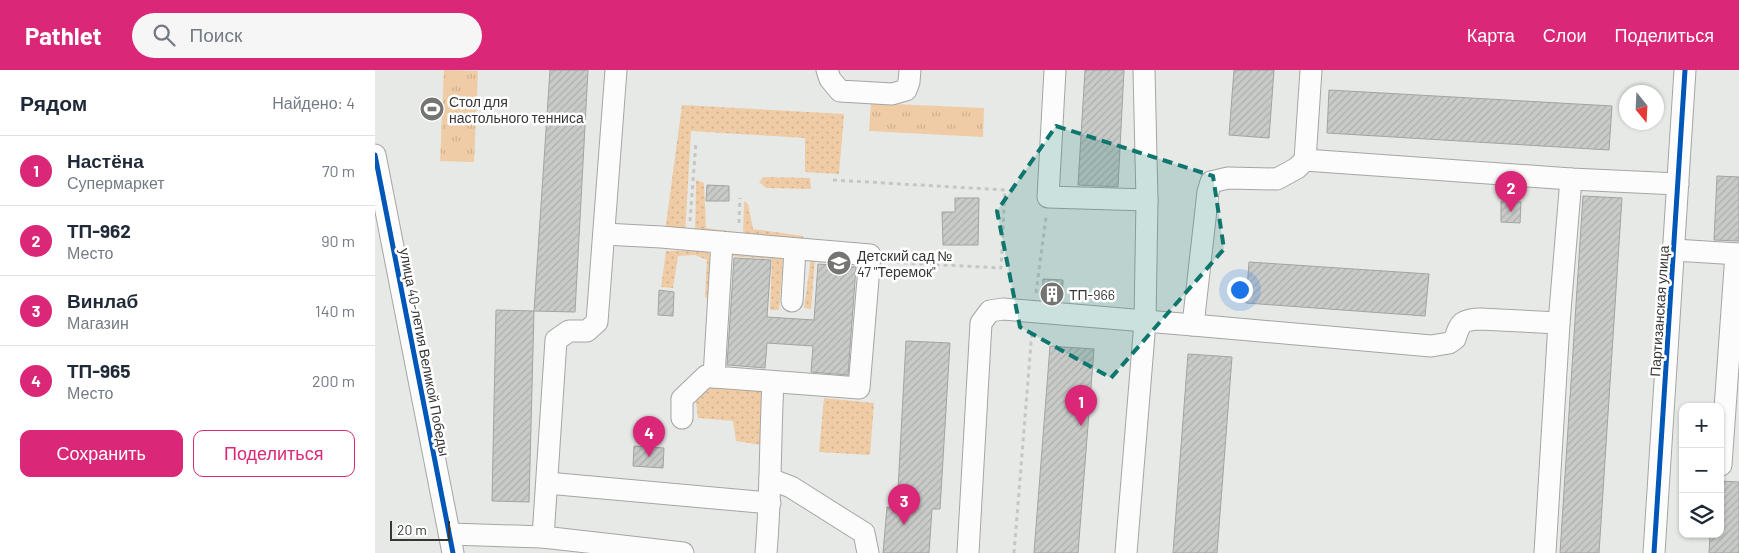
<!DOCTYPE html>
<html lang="ru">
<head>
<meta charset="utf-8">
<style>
  :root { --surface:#fff; --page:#f6f6f7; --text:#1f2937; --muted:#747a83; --line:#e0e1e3; --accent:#db2777 }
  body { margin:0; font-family:Barlow,sans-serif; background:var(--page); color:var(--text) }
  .controls { position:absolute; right:15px; bottom:15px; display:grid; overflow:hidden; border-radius:10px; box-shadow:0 1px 4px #0004 }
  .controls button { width:45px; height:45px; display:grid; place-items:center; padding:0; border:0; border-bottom:1px solid var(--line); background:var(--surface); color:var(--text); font:25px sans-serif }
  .compass { position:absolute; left:1244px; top:15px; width:45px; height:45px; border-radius:50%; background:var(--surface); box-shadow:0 1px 4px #0004; rotate:162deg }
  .scale { position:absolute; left:15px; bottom:12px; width:60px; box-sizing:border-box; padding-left:5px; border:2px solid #363735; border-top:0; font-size:14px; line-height:18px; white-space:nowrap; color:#363735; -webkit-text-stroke:4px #fff; paint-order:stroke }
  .you { position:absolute; left:864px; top:219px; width:18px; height:18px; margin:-12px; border:4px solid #fff; border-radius:50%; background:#1a73e8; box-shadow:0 0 0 8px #1a73e833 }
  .badge { display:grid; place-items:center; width:32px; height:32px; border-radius:50%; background:var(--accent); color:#fff; font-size:16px; font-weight:700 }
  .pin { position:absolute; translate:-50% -41px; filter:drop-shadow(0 1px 2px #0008) }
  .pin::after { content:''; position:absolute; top:26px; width:18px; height:15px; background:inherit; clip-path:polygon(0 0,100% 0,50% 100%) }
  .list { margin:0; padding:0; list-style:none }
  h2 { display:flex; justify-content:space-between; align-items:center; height:65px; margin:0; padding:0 20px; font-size:21px }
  h2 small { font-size:16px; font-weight:400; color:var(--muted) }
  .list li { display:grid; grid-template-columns:32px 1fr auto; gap:15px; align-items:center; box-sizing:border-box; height:70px; padding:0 20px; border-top:1px solid var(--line) }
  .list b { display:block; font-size:19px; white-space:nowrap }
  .list p { margin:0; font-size:16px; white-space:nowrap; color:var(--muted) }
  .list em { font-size:16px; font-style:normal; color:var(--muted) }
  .actions { display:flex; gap:10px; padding:15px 20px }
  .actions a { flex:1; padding:11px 0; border:1px solid var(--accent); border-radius:10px; text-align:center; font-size:18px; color:var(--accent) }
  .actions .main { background:var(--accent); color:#fff }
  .icon { flex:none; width:28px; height:28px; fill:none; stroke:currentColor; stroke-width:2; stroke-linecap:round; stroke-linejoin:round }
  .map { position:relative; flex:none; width:1364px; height:483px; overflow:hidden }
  header { display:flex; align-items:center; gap:30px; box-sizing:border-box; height:70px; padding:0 25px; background:var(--accent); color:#fff }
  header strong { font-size:24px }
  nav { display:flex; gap:28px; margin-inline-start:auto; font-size:18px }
  .search { width:350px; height:45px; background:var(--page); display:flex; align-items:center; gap:12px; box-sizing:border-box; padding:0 18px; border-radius:28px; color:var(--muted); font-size:19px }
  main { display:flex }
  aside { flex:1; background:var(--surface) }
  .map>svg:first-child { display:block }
  .grass { fill:url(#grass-dots) }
  .park { fill:url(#park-tufts) }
  .building { fill:url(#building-hatch); stroke:#a2a4a2 }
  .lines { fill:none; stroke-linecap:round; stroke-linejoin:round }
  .minor-casing { stroke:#a5a6a4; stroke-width:23 }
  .path { stroke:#c6c7c5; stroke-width:3; stroke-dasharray:4 4; stroke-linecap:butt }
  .minor { stroke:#fbfcfb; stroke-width:21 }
  .cycleway-casing { stroke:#fff; stroke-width:8 }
  .cycleway { stroke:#0057b8; stroke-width:5 }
  .marked { fill:#0f766e; fill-opacity:0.2; stroke:#0f766e; stroke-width:4; stroke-dasharray:10 6; stroke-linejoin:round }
  .labels { text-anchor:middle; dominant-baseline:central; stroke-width:5; stroke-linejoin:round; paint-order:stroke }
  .poi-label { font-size:14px; fill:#363735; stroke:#fff; text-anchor:start }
  .street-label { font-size:14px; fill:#363735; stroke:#fff }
</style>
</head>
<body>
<header>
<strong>Pathlet</strong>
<div class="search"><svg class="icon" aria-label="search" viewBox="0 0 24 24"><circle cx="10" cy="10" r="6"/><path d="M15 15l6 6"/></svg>Поиск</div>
<nav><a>Карта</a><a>Слои</a><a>Поделиться</a></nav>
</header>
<main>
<aside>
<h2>Рядом<small>Найдено: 4</small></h2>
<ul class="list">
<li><span class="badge">1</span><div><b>Настёна</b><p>Супермаркет</p></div><em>70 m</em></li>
<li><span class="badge">2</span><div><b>ТП-962</b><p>Место</p></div><em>90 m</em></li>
<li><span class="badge">3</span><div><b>Винлаб</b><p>Магазин</p></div><em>140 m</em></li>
<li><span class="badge">4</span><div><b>ТП-965</b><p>Место</p></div><em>200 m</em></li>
</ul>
<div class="actions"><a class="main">Сохранить</a><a>Поделиться</a></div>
</aside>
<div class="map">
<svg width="1364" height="483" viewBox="0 0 1364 483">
  <defs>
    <pattern id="grass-dots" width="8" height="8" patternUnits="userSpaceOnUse" patternTransform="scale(1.25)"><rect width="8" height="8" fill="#efcca5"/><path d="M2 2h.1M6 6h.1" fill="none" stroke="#ceb08f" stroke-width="1.8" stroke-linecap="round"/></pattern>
    <pattern id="park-tufts" width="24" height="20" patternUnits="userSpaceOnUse" patternTransform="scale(1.25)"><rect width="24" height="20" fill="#efcca5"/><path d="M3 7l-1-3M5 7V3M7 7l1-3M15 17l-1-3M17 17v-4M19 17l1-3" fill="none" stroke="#ceb08f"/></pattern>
    <pattern id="building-hatch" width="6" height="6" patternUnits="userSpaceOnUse" patternTransform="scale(1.25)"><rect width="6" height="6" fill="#c9cbc9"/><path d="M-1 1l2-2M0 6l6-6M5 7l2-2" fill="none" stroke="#adafad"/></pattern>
  </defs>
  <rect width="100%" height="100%" fill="#e7e9e6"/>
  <g class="grass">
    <polygon points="307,35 469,44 464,104 430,102 430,68 316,61 310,165 290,162"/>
    <polygon points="389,107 435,108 436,119 391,118 384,112"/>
    <polygon points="321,110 329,113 331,158 361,162 360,170 320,167"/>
    <polygon points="369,131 373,134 378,159 428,166 430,175 368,170"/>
    <polygon points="329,180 337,186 338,231 330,227 332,190 320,185 303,186 298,218 286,217 291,181"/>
    <polygon points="354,181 404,183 408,190 404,240 395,240 397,189 353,186"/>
    <polygon points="436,188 440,189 436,239 429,238"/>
    <polygon points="333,315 388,321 386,375 361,371 358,351 323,348 321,331"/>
    <polygon points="449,328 499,333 495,385 444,382"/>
  </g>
  <g class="park">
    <polygon points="69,0 103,1 99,92 65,91"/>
    <polygon points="496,33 609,38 608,67 494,61"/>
  </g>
  <g class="building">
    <polygon points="175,0 213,0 200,242 159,241"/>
    <polygon points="710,0 749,0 743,117 703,115"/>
    <polygon points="859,0 899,0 894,68 854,65"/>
    <polygon points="954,20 1237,36 1234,80 952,63"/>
    <polygon points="1342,106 1364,107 1364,171 1339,170"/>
    <polygon points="332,115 354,116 354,131 331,131"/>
    <polygon points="1208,126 1247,128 1224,483 1185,483"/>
    <polygon points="580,128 604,128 603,175 568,175 567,142 580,142"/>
    <polygon points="1126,131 1146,132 1145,153 1126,152"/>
    <polygon points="359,188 396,190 392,247 439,250 443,194 481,197 473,305 436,302 438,276 392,273 390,298 352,295"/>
    <polygon points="874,192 1054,204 1050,246 871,233"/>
    <polygon points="668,209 688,210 687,231 667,230"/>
    <polygon points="284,220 299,222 298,246 283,245"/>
    <polygon points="121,240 159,241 154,432 117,431"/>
    <polygon points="531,271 575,273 565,439 557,439 554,483 508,483 512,437 522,438"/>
    <polygon points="675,276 719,279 703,483 659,483"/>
    <polygon points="813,284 857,287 842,483 798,483"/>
    <polygon points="259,376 289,378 288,398 258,396"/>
    <polygon points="1345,411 1364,412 1364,483 1334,483 1335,464 1345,464"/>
  </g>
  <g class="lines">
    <defs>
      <g id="minor">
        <polyline points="452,0 455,9 465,21 517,24 531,20 534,12 535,0"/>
        <polyline points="680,0 673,127 772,130 769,0"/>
        <polyline points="0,85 78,483"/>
        <polyline points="930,90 936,0"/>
        <polyline points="229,164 286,167 495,185 484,318 339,307 347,172"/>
        <polyline points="1299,180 1364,184"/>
        <polyline points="417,231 420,179"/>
        <path d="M818 255 1056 276 1074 273 1080 269C1085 252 1087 250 1105 249L1184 253"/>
        <polyline points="307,348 307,329 331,306 339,307"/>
        <polyline points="1346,395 1361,184"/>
        <polyline points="395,409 416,417 489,463 493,483"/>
        <polyline points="172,413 395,433"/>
        <polyline points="75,464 168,467 308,483"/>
        <polyline points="168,467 181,270 194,261 212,261 222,252 241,0"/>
        <path d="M391 483C396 426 395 369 398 312"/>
        <polyline points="593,483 606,253 615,241 628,239 818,255 833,122 836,112 853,108 902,109 922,98 930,90 1196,109 1303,114"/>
        <polyline points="751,483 770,252 772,130"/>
        <polyline points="1170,483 1184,253 1196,109"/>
        <polyline points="1279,483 1310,0"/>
      </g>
    </defs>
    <use href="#minor" class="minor-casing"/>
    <g class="path">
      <polyline points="458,110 630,120 626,198 513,192"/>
      <polyline points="315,151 321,72"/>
      <polyline points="364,153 365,128"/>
      <polyline points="661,223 671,147"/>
      <polyline points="639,483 657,261"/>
    </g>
    <use href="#minor" class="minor"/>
    <defs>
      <g id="cycleway">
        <polyline points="0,85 78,483"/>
        <polyline points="1279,483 1310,0"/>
      </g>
    </defs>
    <use href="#cycleway" class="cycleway-casing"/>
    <use href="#cycleway" class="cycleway"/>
  </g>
  <path class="marked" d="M681 56 838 106 849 179 736 308 645 257 622 141Z"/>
  <defs>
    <symbol id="stadium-disc" viewBox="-11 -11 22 22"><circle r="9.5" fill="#747573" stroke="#fff"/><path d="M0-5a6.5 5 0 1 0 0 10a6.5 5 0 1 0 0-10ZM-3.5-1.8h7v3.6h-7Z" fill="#fff"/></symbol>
    <symbol id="school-disc" viewBox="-11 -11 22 22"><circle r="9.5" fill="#747573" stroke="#fff"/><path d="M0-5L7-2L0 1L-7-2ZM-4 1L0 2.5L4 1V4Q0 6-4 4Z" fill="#fff"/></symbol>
    <symbol id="building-disc" viewBox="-11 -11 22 22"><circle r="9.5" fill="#747573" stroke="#fff"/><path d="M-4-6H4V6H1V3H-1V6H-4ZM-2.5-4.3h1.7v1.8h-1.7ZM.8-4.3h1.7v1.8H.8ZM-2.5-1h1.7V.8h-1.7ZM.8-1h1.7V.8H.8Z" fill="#fff"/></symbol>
  </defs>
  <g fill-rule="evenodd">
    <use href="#stadium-disc" x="43" y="25" width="28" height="28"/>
    <use href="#school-disc" x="450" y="179" width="28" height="28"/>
    <use href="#building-disc" x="663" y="210" width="28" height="28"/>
  </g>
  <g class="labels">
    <g class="poi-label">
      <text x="74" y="31">Стол для<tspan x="74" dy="16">настольного тенниса</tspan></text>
      <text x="482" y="185">Детский сад №<tspan x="482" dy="16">47 "Теремок"</tspan></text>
      <text x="694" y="224">ТП-966</text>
    </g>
    <g class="street-label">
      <text transform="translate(1284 241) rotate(-86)">Партизанская улица</text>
      <text transform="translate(50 282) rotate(79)">улица 40-летия Великой Победы</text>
    </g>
  </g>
</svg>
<div class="controls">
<button>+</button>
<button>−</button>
<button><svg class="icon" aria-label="layers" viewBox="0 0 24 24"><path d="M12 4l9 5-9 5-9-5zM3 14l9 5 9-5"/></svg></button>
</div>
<svg class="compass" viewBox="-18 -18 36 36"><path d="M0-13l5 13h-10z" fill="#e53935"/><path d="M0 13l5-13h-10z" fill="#747a83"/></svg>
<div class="scale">20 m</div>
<div class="you"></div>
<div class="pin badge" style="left:706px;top:356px">1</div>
<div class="pin badge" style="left:1136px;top:142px">2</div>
<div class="pin badge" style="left:529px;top:455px">3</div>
<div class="pin badge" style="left:274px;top:387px">4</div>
</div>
</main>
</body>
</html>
